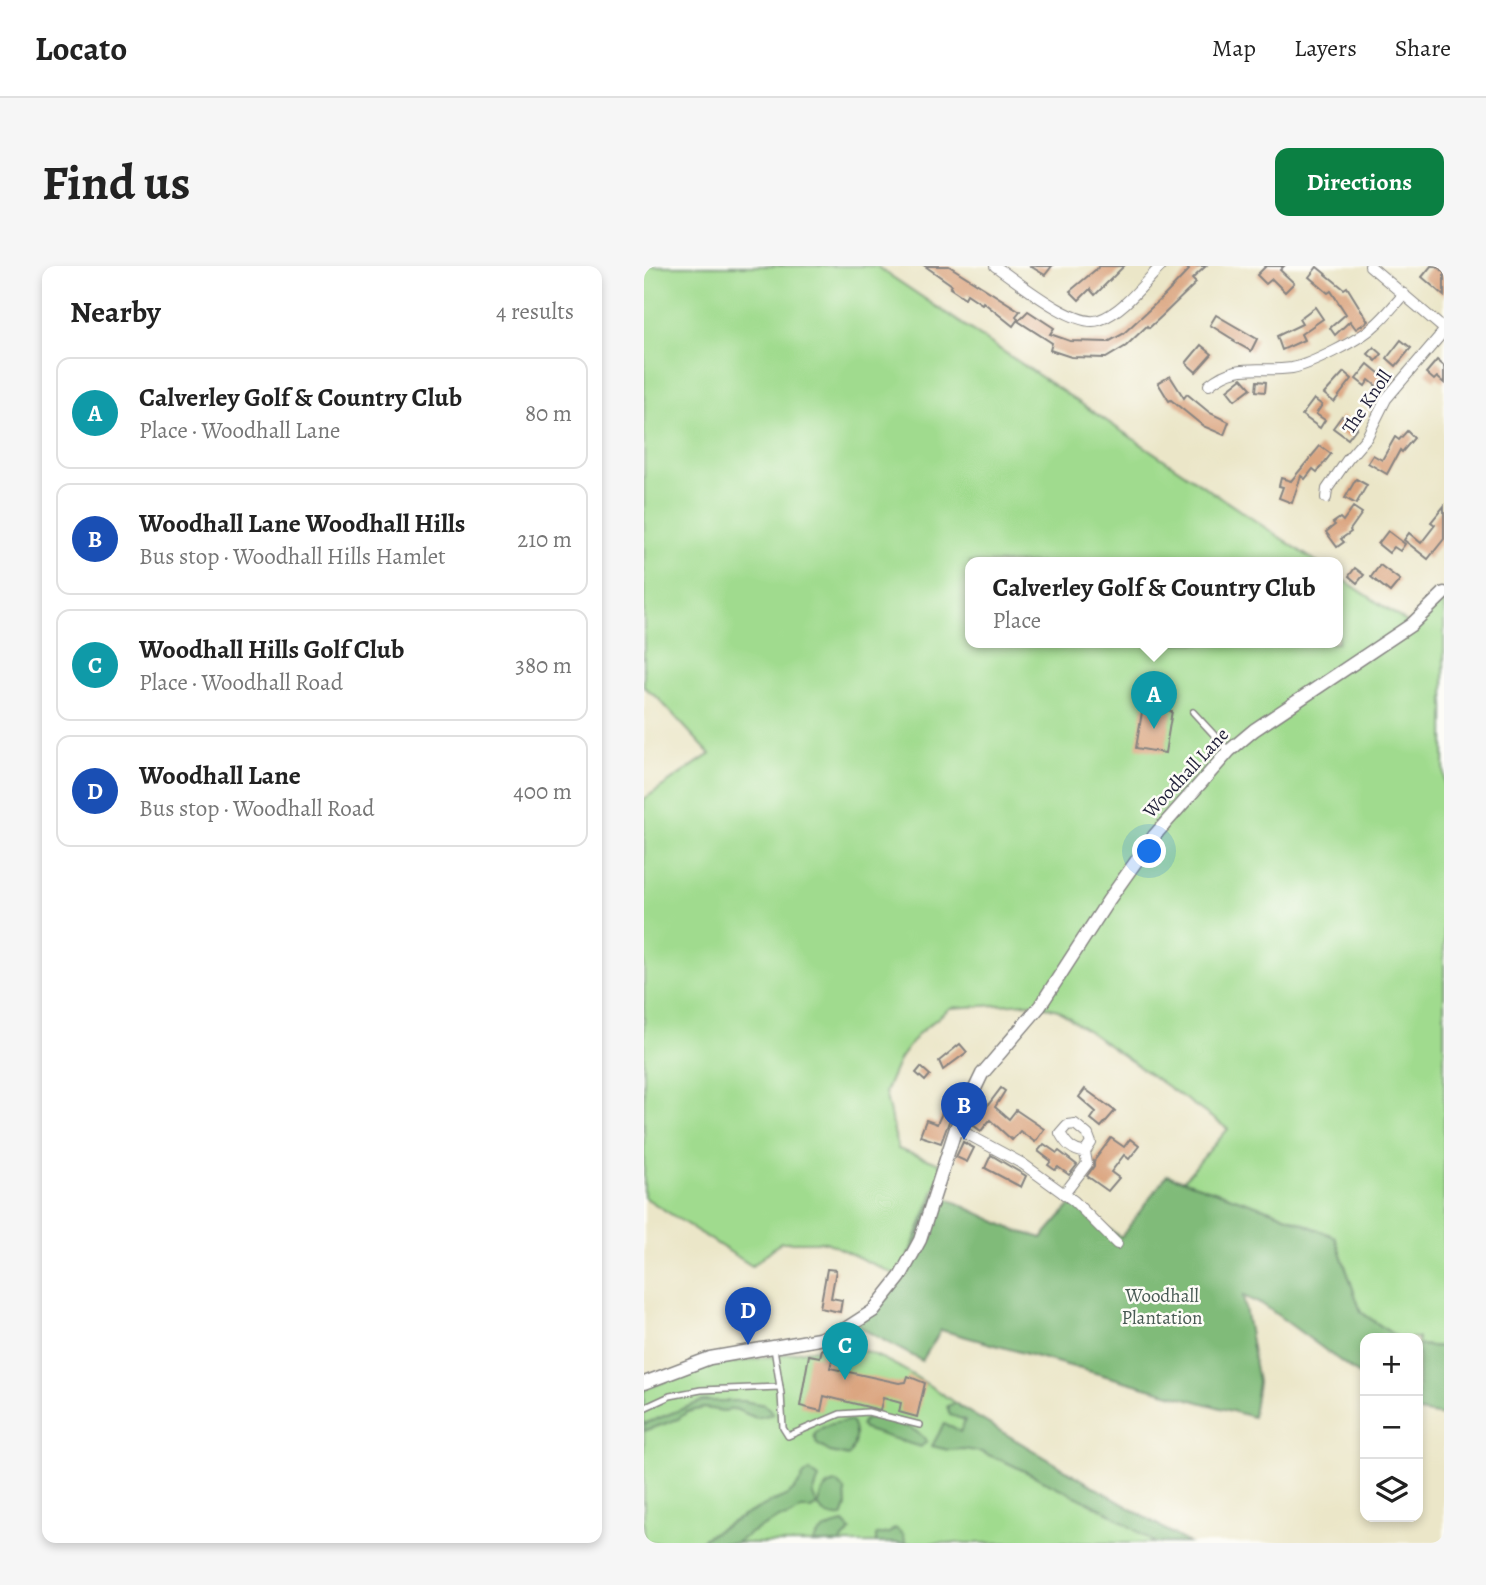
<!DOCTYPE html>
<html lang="en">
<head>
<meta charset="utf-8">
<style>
  :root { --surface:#fff; --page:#f6f6f6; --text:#222; --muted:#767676; --line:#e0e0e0; --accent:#0b8043 }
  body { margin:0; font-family:Alegreya,serif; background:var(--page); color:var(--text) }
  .controls { position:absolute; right:21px; bottom:21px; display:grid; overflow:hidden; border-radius:14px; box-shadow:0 4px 10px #0003 }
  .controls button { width:63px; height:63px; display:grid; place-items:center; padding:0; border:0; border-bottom:2px solid var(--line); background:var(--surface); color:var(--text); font:35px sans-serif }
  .you { position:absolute; left:506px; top:586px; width:24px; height:24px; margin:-18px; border:5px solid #fff; border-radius:50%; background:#1a73e8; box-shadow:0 0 0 10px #1a73e833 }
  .badge { display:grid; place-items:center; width:46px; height:46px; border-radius:50%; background:var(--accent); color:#fff; font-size:23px; font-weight:700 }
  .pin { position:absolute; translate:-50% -58px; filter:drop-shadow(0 2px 4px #0008) }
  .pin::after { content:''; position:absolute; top:37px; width:24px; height:21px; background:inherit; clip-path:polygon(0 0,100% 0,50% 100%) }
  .popup { position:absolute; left:321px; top:291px; width:378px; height:91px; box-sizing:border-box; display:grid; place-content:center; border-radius:14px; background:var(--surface); filter:drop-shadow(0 2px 5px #0005); font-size:23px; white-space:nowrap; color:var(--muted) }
  .popup b { font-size:26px; color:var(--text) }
  .popup::after { content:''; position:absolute; left:50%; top:100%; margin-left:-14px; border:14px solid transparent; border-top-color:var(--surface) }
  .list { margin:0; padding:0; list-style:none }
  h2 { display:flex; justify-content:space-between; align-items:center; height:91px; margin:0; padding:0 28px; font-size:30px }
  h2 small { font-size:23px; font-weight:400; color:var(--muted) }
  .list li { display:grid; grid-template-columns:46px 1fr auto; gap:21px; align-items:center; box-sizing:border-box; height:112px; margin:0 14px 14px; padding:0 14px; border:2px solid var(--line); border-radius:14px }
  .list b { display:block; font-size:26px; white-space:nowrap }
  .list p { margin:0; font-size:23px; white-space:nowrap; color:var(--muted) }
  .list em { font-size:23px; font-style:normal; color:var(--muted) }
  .icon { flex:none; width:38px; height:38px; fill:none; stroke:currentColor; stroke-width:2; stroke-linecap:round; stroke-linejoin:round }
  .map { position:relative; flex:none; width:800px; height:1277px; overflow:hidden; border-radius:14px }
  header { display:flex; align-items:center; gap:42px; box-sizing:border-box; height:98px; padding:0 35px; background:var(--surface); border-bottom:2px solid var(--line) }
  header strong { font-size:33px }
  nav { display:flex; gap:38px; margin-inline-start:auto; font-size:24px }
  .intro { display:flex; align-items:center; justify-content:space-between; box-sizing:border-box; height:168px; padding:0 42px }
  h1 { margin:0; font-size:49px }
  .button { padding:18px 32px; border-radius:14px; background:var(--accent); color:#fff; font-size:24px; font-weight:700 }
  main { display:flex; gap:42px; padding:0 42px }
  aside { flex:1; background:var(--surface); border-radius:14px; box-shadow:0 4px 10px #0003 }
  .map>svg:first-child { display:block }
  .green { fill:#a0db8e; stroke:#617e64; stroke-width:2 }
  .forest { fill:#80bb79; stroke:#516e5a; stroke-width:2 }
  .building { fill:#dba681 }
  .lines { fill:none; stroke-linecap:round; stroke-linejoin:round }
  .service-casing { stroke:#868482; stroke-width:8 }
  .minor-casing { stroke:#868482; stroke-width:12 }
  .tertiary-casing { stroke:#868482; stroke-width:15 }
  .service { stroke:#fff; stroke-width:5 }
  .minor { stroke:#fff; stroke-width:10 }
  .tertiary { stroke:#fff; stroke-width:12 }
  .labels { text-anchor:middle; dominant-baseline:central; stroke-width:5; stroke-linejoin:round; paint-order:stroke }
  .street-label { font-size:19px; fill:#22223b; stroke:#fdfcf7 }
  .park-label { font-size:19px; fill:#485a54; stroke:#fdfcf7 }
</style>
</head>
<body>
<header>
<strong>Locato</strong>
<nav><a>Map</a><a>Layers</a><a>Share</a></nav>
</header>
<div class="intro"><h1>Find us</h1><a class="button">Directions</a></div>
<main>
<aside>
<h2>Nearby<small>4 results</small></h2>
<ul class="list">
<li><span class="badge" style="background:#0f9aa8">A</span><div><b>Calverley Golf &amp; Country Club</b><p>Place · Woodhall Lane</p></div><em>80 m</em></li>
<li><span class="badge" style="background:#1a4fb4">B</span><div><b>Woodhall Lane Woodhall Hills</b><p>Bus stop · Woodhall Hills Hamlet</p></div><em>210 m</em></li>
<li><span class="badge" style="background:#0f9aa8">C</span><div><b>Woodhall Hills Golf Club</b><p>Place · Woodhall Road</p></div><em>380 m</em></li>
<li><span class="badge" style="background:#1a4fb4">D</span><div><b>Woodhall Lane</b><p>Bus stop · Woodhall Road</p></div><em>400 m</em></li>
</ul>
</aside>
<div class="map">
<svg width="800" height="1277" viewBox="0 0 800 1277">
  <rect width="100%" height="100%" fill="#fdfcf7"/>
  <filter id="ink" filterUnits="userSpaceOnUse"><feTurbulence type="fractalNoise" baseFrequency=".0143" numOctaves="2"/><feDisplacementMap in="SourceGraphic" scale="14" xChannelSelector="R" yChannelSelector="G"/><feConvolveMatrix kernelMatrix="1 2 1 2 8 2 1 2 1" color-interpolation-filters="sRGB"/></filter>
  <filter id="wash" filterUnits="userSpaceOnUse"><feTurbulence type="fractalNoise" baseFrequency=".00686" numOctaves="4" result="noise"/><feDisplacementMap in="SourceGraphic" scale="28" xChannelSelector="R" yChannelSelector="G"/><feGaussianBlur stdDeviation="1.57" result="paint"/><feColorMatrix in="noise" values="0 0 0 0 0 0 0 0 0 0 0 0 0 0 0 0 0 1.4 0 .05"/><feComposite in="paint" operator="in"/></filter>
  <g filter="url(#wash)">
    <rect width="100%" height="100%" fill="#ebe6c8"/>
    <g class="green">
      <polygon points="0,0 232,0 674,297 326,297 326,377 694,377 694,310 767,359 800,327 800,1081 774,1079 774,1072 754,1072 717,1046 691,971 632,946 538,916 584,863 414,744 385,737 306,742 274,768 256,792 241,826 254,883 300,899 256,1011 182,976 137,976 108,1000 0,931 0,533 66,488 14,432 0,421"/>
      <path d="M197 1079C240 1086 282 1117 318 1142L544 1277H0V1123L56 1102Z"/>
    </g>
    <g class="forest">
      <polygon points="523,909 632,946 691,971 717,1046 754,1072 721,1072 721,1113 621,1040 599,1030 614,1116 609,1151 297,1064 278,1095 209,1058 256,1010 292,927 370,964 398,972 430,935 446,950 477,971"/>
      <polygon points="774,1079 800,1081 800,1150 774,1146"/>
      <polygon points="58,1135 99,1135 121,1139 130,1148 112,1152 91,1143 79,1145 60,1142 43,1146 34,1153 0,1165 0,1158"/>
      <polygon points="311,1137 318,1142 544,1277 511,1277 460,1244 364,1197 337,1186 320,1183 304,1184 288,1180 300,1158 309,1161 316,1166 321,1154 306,1149 303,1140"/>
      <path d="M232 1151C246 1155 276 1162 283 1176L276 1181 219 1163 217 1159 220 1154Z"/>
      <path d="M203 1155H207C214 1166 211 1179 205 1190L186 1186 173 1178 170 1169C179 1158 190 1157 203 1155Z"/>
      <path d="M166 1205 175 1212 169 1229 173 1239 167 1243H157L144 1251 135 1252 108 1266 92 1277H53C73 1263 95 1252 117 1241 138 1229 147 1234 160 1209Z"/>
      <path d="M193 1217 201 1224 202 1240 198 1251C188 1252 179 1248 174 1240 178 1229 179 1218 193 1217Z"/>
      <path d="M200 1257 207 1264 196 1277H169C175 1264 187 1259 200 1257Z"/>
      <polygon points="251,1262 259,1268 262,1277 232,1277 232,1269 245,1267"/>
    </g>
    <g id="blocks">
      <g class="building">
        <polygon points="281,0 305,0 376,45 372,50 374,53 369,60 339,36 338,38 323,28 321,32 306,22 308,19"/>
        <polygon points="386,0 408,0 401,9"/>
        <polygon points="456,0 480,0 451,29 446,23 435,34 426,25"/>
        <polygon points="541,0 562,0 548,13 552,17 518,50 505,62 503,60 482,80 462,92 427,91 406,84 408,77 374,55 384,45 410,62 406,68 426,75 464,76 479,68 521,29 545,4"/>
        <polygon points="622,0 640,0 636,4 650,17 641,26 628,13 622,18 613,9"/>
        <polygon points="787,0 793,0 800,6 800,30 778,11"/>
        <polygon points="673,1 700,23 703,21 724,55 712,63 706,55 691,69 686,62 702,48 687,25 684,27 665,11"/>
        <polygon points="671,41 679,53 657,68 660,74 638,84 633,70 658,58 655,53"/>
        <polygon points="572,49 613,73 607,85 589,75 590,74 566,59"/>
        <polygon points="757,74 767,82 752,100 743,92"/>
        <polygon points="557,79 568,88 552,106 542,97"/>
        <polygon points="730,81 738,88 732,95 724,88"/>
        <polygon points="793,94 800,100 800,117 793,111 790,114 782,107"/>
        <polygon points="724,98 742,113 735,122 725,114 721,120 712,113"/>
        <polygon points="700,106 708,113 690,136 680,128"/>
        <polygon points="526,110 540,132 543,128 566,147 585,156 580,169 559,160 527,134 525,135 514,117"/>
        <polygon points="598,112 607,122 591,134 583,124"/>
        <polygon points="613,115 622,116 621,126 612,125"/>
        <polygon points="670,133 678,139 672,148 681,154 676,162 658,149"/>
        <polygon points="698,150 713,161 704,173 689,162"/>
        <polygon points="763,165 770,172 758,186 756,184 743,208 724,197 729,189 738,194 751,171 755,174"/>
        <polygon points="676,180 687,188 673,206 669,203 661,213 657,210 648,237 635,232 639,221 635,220 637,212 647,215"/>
        <polygon points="712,213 723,219 712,238 701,232"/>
        <polygon points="800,240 800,273 784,293 760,274 765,267 777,277 791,259 787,256"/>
        <polygon points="709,241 718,247 706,264 707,266 697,273 700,276 693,281 682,266 691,259 689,257 696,252 699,255"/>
        <polygon points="744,265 761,278 756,285 750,281 745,287 734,278"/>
        <polygon points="736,299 756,314 746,326 727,311"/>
        <polygon points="711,302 720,309 713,317 705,310"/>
        <polygon points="499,440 528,445 521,487 492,482"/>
        <polygon points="316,778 323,786 299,804 295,795"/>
        <polygon points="277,801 286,809 281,815 272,807"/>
        <polygon points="357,822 361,825 351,841 365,853 372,844 400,863 391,876 376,865 368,874 346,854 337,865 329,859"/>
        <polygon points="441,823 471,845 457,861 447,853 452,846 435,831"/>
        <polygon points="307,828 313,834 297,877 276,870 282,854 293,858"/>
        <polygon points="467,872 480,881 486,873 495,880 485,893 480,889 467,906 475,912 464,925 443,910 450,900 450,895"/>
        <polygon points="319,876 330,882 323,896 312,891"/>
        <polygon points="400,878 413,887 415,885 433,899 425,909 414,901 411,904 404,899 407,895 394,885"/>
        <polygon points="347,889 382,910 377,921 341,902"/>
        <polygon points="183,1003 192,1004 187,1032 198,1034 196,1046 176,1042"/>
        <polygon points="178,1083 190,1086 186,1102 255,1117 262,1116 264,1110 281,1117 273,1151 255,1146 257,1137 239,1132 236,1144 180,1130 177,1145 156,1140 165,1089 176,1091"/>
      </g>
    </g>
  </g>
  <g filter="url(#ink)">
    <use href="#blocks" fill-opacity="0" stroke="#868482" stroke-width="2"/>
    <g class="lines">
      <defs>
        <g id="service">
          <polyline points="549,446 585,485"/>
          <polyline points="130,1082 137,1128 139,1162 144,1170 196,1148 224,1146 276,1159"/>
          <polyline points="0,1142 26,1130 57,1124 136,1121"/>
        </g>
        <g id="minor">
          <path d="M351 0C372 14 431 63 455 54 479 46 500 17 517 0"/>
          <polyline points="726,0 800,63"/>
          <path d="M565 119C595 95 613 107 648 102 666 99 717 73 730 60 741 51 750 39 760 28"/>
          <polyline points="682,232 683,223 704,193 723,171 742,133 800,65"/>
          <polyline points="312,862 379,898 430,935 473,978"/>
          <path d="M420 928 443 898 441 886 447 877 444 869 431 858 423 859 416 867C422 878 429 886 441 886"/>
        </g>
        <polyline id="tertiary" points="0,1117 66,1092 175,1073 201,1063 229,1045 256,1011 276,974 312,862 338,808 396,740 464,635 510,570 585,485 610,464 767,359 800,327"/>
      </defs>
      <use href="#service" class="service-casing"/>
      <use href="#minor" class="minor-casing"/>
      <use href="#tertiary" class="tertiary-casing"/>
      <use href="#service" class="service"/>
      <use href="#minor" class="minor"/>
      <use href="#tertiary" class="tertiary"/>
    </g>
  </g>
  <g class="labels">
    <g class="street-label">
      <text transform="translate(723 136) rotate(-56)">The Knoll</text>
      <text transform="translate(542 507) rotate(-47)">Woodhall Lane</text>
    </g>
    <g class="park-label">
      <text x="518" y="1030">Woodhall<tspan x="518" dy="22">Plantation</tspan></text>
    </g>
  </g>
</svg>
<div class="controls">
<button>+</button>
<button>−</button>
<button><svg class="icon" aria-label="layers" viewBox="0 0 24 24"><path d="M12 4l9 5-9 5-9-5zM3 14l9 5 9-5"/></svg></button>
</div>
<div class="you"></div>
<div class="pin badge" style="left:510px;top:463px;background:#0f9aa8">A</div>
<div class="popup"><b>Calverley Golf &amp; Country Club</b>Place</div>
<div class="pin badge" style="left:320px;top:874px;background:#1a4fb4">B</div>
<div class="pin badge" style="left:201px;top:1114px;background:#0f9aa8">C</div>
<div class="pin badge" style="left:104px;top:1079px;background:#1a4fb4">D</div>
</div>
</main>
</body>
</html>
